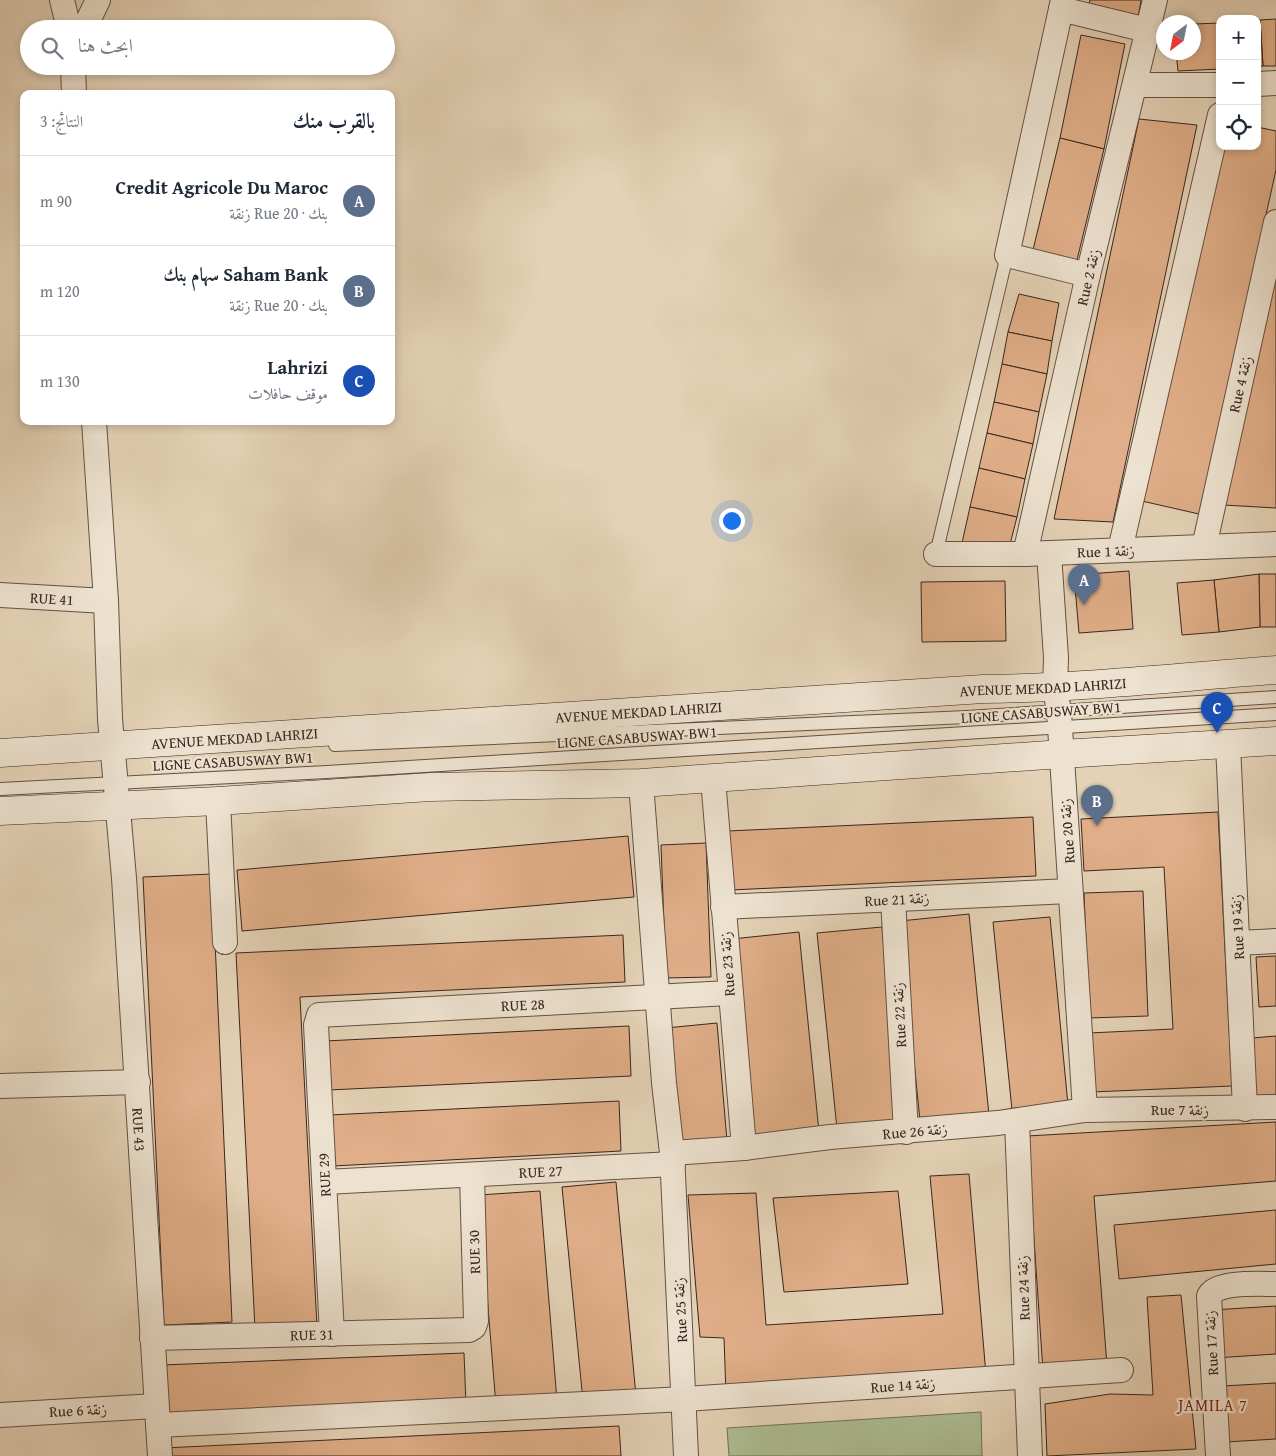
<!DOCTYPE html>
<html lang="ar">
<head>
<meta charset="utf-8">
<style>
  :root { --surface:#fff; --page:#f6f6f7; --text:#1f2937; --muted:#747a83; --line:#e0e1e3; --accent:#8f2418 }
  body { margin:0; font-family:"Gentium Book Plus",Amiri,serif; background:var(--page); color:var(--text); direction:rtl }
  .controls { position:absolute; right:15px; top:15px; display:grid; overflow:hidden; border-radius:10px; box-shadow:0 2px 8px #0003 }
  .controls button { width:45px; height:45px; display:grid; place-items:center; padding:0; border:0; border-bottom:1px solid var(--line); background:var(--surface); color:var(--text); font:25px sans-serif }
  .compass { position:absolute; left:1156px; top:15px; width:45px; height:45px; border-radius:50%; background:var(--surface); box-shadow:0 2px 8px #0003; rotate:212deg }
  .you { position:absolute; left:731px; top:520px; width:18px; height:18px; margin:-12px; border:4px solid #fff; border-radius:50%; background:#1a73e8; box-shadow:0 0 0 8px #1a73e833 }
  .badge { display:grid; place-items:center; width:32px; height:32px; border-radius:50%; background:var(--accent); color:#fff; font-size:16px; font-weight:700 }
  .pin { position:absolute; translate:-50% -41px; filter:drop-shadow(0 1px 2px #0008) }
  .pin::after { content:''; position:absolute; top:26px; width:18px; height:15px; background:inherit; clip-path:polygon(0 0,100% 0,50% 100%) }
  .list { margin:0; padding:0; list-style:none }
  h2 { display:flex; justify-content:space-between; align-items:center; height:65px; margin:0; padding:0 20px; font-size:21px }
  h2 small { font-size:16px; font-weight:400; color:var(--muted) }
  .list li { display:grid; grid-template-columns:32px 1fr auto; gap:15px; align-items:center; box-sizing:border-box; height:90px; padding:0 20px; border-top:1px solid var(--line) }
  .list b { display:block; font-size:19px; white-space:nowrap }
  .list p { margin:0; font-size:16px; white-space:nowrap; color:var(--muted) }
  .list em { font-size:16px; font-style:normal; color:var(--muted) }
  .icon { flex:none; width:28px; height:28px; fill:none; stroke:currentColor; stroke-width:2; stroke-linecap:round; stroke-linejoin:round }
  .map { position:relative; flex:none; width:1276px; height:1456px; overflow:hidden; direction:ltr }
  .search { position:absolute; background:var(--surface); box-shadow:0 2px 8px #0003; left:20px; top:20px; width:375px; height:55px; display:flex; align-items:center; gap:12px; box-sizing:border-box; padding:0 18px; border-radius:28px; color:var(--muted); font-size:19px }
  .panel { position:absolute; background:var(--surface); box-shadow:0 2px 8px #0003; left:20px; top:90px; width:375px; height:335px; border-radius:10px; direction:rtl }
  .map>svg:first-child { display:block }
  .green { fill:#adbd93; stroke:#737259 }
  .building { fill:#e0ae88; stroke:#39261f }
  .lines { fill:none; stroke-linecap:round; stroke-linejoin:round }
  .lane-casing { stroke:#645145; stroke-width:14 }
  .street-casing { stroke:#645145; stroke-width:26 }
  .secondary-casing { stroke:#39261f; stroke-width:29 }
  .lane { stroke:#ede2d0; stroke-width:12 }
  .street { stroke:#ede2d0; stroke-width:24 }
  .secondary { stroke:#ede2d0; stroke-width:28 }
  .labels { text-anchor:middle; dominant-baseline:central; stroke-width:4.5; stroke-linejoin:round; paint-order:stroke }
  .street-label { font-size:15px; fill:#39261f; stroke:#ede2d0 }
  .neighbourhood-label { font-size:16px; letter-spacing:1px; fill:#7a1f14; stroke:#ede2d0 }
</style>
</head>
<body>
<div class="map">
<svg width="1276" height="1456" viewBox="0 0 1276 1456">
  <rect width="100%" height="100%" fill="#e4d2b6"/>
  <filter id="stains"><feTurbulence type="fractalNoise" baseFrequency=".004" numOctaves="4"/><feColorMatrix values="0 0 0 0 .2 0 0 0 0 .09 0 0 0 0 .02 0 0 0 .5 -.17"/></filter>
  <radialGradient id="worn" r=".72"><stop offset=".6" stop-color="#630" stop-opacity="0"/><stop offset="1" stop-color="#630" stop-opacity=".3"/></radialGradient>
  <polygon class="green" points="981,1412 982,1456 729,1456 727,1428"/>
  <g class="building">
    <polygon points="1090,0 1141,0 1137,24 1086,13"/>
    <polygon points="1276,19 1276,66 1263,66 1260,20"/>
    <polygon points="1257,20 1260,20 1263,66 1257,67"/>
    <polygon points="1220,23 1220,69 1178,71 1176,52 1194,52 1194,24"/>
    <polygon points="1081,35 1125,44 1104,149 1060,138"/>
    <polygon points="1139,119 1197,125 1113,522 1054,519"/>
    <polygon points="1257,127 1276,131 1276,170 1199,514 1133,499 1220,146 1257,146"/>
    <polygon points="1060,138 1104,149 1077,260 1033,250"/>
    <polygon points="1276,255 1276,508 1223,505"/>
    <polygon points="1019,294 1059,303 1052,341 1008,332"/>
    <polygon points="1008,332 1052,341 1047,374 1002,364"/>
    <polygon points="1002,364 1047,374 1039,412 994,402"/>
    <polygon points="994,402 1039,412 1033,444 987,433"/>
    <polygon points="987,433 1033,444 1025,479 979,468"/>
    <polygon points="979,468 1025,479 1017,517 970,507"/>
    <polygon points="970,507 1017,517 1008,552 962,543"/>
    <polygon points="1129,571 1133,629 1079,633 1074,575"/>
    <polygon points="1259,574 1276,574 1276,627 1260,627"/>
    <polygon points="1259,574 1260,627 1219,632 1214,580"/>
    <polygon points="1214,580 1219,632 1182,635 1177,583"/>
    <polygon points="1005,581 1006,641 922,642 921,582"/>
    <polygon points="1218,812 1232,1086 1092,1092 1089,1033 1173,1029 1164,867 1084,871 1081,819"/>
    <polygon points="1033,817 1036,876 730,890 728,831"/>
    <polygon points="628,836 634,897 242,931 237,870"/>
    <polygon points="706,843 711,977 666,978 661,845"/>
    <polygon points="212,874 232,1322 164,1325 143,877"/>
    <polygon points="1143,891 1148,1016 1089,1018 1084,893"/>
    <polygon points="969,914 989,1115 920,1121 900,921"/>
    <polygon points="1050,917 1068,1105 1012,1110 993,922"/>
    <polygon points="882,927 901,1124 837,1129 817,933"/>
    <polygon points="799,932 819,1132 752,1138 732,939"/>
    <polygon points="623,935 625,982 300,997 317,1327 255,1329 236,953"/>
    <polygon points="1276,956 1276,1006 1259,1007 1256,957"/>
    <polygon points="717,1023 727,1141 676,1145 666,1028"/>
    <polygon points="629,1026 631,1076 328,1090 325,1041"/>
    <polygon points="1276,1036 1276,1097 1256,1099 1252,1038"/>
    <polygon points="619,1101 621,1151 333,1166 329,1115"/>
    <polygon points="1276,1122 1276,1181 1094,1196 1107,1366 1043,1371 1027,1136"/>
    <polygon points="969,1174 986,1375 726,1394 724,1338 700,1337 688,1195 756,1193 766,1325 943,1314 930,1176"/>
    <polygon points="616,1182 636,1396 583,1401 562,1187"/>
    <polygon points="540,1191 557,1401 496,1406 479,1195"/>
    <polygon points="898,1191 908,1284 784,1292 773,1198"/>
    <polygon points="1276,1210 1276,1264 1119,1279 1114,1225"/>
    <polygon points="1181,1295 1196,1449 1047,1456 1045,1404 1110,1394 1153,1395 1147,1297"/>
    <polygon points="1276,1306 1276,1354 1215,1358 1212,1310"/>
    <polygon points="464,1353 466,1405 164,1418 162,1365"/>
    <polygon points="1276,1383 1276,1439 1226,1442 1223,1386"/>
    <polygon points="619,1426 621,1456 165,1456 164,1448"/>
  </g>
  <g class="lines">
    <defs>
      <g id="lane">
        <polyline points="936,554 1007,255"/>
        <polyline points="335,745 967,717 1276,697"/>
        <polyline points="0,789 327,772 1276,714"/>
      </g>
      <g id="street">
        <polyline points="62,0 69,29"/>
        <polyline points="1063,0 1007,255 1088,275"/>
        <polyline points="1061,9 1147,30"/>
        <polyline points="84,29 98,0"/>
        <polyline points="73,66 74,94"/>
        <polyline points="1257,84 1276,83"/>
        <polyline points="1135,85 1220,85"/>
        <path id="s1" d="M94 421 106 601 110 719 124 878 160 1456"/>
        <polyline points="1204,547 1276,222"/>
        <polyline points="1120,550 1220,115"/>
        <polyline points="1049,553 1056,658 1055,688 1059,712 1085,1110"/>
        <polyline points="936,554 1025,554 1276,544"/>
        <polyline points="1025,554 1088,275 1155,0"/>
        <path id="s2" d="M0 595 106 601"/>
        <polyline points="1228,745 1245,1109"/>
        <polyline points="713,779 744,1148"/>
        <polyline points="641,783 664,1083 672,1153"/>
        <polyline points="218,801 225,942"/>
        <polyline points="893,899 906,1132"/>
        <polyline points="723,907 1070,891"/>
        <polyline points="1238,943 1276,941"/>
        <polyline points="0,1086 138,1082"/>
        <polyline points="1017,1121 1030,1456"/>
        <path id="s3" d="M325 1182 673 1164"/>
        <path id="s4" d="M332 1334 316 1025 319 1015 729 993"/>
        <path id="s5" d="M152 1338 469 1330 474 1327 476 1321 472 1175"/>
        <polyline points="0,1415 156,1406"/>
        <polyline points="158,1425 685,1399 1121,1370"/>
        <polyline points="686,1456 672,1153 744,1148 830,1137 998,1123 1085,1110 1276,1107"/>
        <path d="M1218 1456 1209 1296C1216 1281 1260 1284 1276 1284"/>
      </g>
      <g id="secondary">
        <path id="s6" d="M0 753 983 689C1081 688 1178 677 1276 670"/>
        <polyline points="0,811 218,801 430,787 641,783 1062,754 1276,741"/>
      </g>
    </defs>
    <use href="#lane" class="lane-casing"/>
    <use href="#street" class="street-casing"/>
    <use href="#secondary" class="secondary-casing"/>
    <use href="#lane" class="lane"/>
    <use href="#street" class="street"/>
    <use href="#secondary" class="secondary"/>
  </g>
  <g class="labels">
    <g class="street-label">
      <text transform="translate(1088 277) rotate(-77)">Rue 2 زنقة</text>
      <text transform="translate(1240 384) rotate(-77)">Rue 4 زنقة</text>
      <text transform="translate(1106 551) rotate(-2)">Rue 1 زنقة</text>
      <text stroke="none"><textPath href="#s2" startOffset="52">RUE 41</textPath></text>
      <text stroke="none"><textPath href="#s6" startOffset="1045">AVENUE MEKDAD LAHRIZI</textPath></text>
      <text stroke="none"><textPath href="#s6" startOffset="640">AVENUE MEKDAD LAHRIZI</textPath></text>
      <text transform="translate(1041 712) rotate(-4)">LIGNE CASABUSWAY BW1</text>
      <text stroke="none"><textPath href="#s6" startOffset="235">AVENUE MEKDAD LAHRIZI</textPath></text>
      <text transform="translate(637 737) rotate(-4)">LIGNE CASABUSWAY BW1</text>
      <text transform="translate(233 761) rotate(-3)">LIGNE CASABUSWAY BW1</text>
      <text transform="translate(1067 831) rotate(-94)">Rue 20 زنقة</text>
      <text transform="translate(897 899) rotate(-3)">Rue 21 زنقة</text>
      <text transform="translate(1237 927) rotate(-93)">Rue 19 زنقة</text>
      <text transform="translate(727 964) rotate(-94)">Rue 23 زنقة</text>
      <text stroke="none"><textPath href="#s4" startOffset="524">RUE 28</textPath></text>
      <text transform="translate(899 1015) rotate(-93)">Rue 22 زنقة</text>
      <text x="1180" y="1109">Rue 7 زنقة</text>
      <text stroke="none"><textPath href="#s1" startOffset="710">RUE 43</textPath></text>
      <text transform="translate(915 1131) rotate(-5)">Rue 26 زنقة</text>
      <text stroke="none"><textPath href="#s3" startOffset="216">RUE 27</textPath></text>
      <text transform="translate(324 1175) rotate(-93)">RUE 29</text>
      <text transform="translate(474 1252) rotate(-92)">RUE 30</text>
      <text transform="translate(1023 1288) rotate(-92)">Rue 24 زنقة</text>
      <text transform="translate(680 1310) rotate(-93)">Rue 25 زنقة</text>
      <text stroke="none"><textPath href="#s5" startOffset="160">RUE 31</textPath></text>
      <text transform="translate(1211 1343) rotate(-93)">Rue 17 زنقة</text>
      <text transform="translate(903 1385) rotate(-4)">Rue 14 زنقة</text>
      <text transform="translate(78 1410) rotate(-3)">Rue 6 زنقة</text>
    </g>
    <g class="neighbourhood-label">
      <text x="1213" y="1405">JAMILA 7</text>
    </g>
  </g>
  <rect width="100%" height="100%" filter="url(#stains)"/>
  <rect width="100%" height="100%" fill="url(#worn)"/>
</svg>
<div class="controls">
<button>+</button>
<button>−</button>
<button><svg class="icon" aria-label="locate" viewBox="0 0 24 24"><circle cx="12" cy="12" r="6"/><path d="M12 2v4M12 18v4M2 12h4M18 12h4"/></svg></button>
</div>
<svg class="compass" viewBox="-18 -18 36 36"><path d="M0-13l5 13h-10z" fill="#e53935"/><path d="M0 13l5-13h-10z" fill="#747a83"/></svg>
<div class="you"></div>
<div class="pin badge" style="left:1084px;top:605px;background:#5c6f8a">A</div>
<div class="pin badge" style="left:1097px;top:826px;background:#5c6f8a">B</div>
<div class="pin badge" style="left:1217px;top:733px;background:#1a4fb4">C</div>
<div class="search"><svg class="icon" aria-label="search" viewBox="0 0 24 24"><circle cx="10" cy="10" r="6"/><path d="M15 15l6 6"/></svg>ابحث هنا</div>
<section class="panel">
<h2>بالقرب منك<small>النتائج: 3</small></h2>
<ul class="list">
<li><span class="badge" style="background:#5c6f8a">A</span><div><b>Credit Agricole Du Maroc</b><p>بنك · Rue 20 زنقة</p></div><em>90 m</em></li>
<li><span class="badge" style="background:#5c6f8a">B</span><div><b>Saham Bank سهام بنك</b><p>بنك · Rue 20 زنقة</p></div><em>120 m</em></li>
<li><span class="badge" style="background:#1a4fb4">C</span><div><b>Lahrizi</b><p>موقف حافلات</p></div><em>130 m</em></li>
</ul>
</section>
</div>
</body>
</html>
